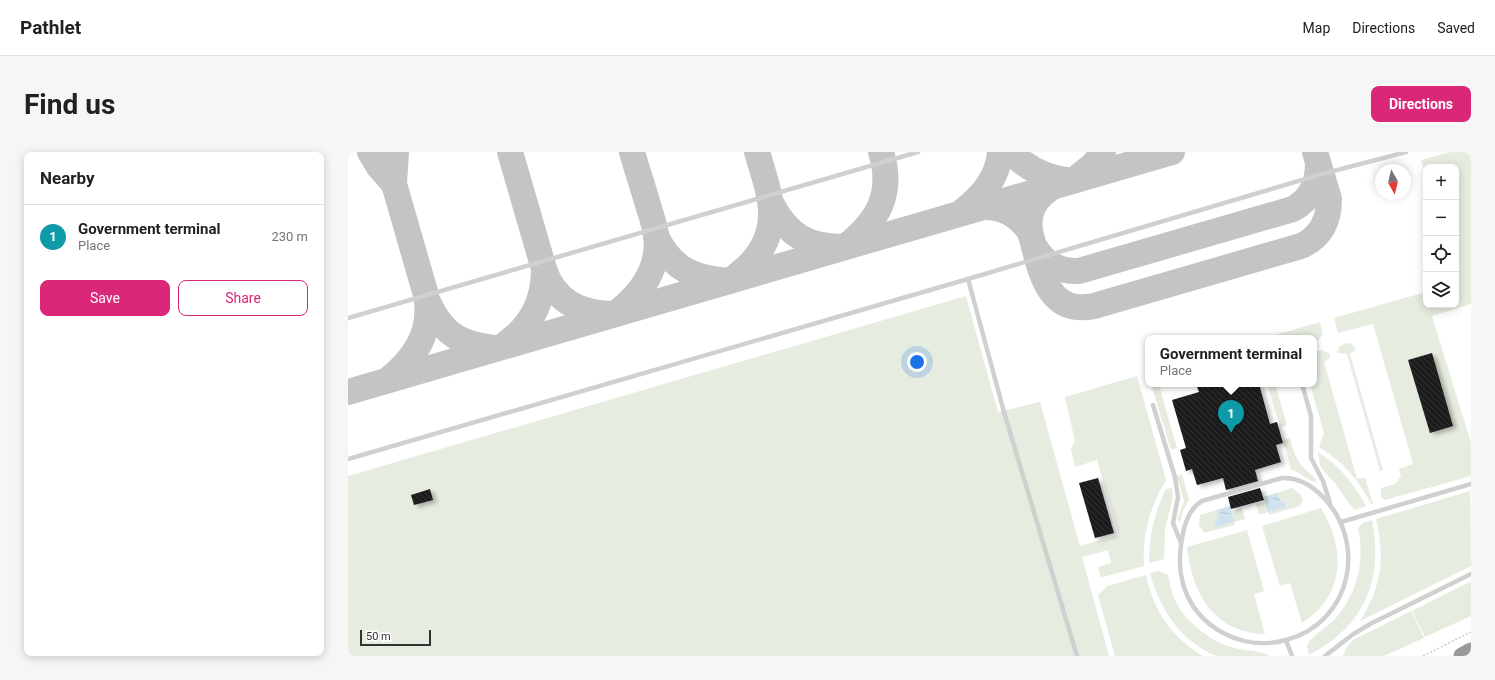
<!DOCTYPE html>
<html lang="en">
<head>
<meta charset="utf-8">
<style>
  :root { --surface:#fff; --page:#f6f6f6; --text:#202124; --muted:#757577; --line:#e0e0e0; --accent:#db2777 }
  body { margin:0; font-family:Roboto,sans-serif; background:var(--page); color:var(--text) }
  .controls { position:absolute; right:12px; top:12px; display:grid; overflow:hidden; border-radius:8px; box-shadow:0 2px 10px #0003 }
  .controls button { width:36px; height:36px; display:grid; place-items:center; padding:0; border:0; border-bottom:1px solid var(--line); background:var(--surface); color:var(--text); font:20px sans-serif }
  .compass { position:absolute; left:1027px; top:12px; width:36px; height:36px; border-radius:50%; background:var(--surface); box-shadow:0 2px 10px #0003; rotate:172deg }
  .scale { position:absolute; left:12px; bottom:10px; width:71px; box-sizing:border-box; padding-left:4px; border:2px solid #333; border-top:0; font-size:11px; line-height:14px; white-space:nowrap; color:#333; -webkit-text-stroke:3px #fff; paint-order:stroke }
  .you { position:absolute; left:569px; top:210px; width:14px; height:14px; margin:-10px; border:3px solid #fff; border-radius:50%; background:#1a73e8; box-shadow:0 0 0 6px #1a73e833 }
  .badge { display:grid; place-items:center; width:26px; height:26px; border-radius:50%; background:var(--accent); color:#fff; font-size:13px; font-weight:700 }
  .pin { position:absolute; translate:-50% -33px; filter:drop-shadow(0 1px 2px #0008) }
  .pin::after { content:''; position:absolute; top:21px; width:14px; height:12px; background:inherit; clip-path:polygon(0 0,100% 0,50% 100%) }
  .popup { position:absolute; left:797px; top:183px; width:172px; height:52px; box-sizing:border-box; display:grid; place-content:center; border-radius:8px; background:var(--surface); filter:drop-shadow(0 1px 3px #0005); font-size:13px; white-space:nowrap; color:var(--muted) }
  .popup b { font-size:15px; color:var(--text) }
  .popup::after { content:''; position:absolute; left:50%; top:100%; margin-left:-8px; border:8px solid transparent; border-top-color:var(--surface) }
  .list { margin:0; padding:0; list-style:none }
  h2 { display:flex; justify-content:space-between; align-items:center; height:52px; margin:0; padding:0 16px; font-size:17px }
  h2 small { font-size:13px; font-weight:400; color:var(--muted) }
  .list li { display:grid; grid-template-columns:26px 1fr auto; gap:12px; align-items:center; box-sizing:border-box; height:64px; padding:0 16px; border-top:1px solid var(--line) }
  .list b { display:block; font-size:15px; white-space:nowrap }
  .list p { margin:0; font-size:13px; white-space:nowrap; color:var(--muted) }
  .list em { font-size:13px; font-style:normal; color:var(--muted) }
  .actions { display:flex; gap:8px; padding:12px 16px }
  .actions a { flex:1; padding:9px 0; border:1px solid var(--accent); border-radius:8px; text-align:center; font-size:14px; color:var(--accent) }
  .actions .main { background:var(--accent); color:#fff }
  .icon { flex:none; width:22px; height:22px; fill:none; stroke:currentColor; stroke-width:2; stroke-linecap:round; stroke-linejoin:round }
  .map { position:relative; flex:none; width:1123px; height:504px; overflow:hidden; border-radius:8px }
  header { display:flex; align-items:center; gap:24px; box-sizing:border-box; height:56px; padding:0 20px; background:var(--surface); border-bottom:1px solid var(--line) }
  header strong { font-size:19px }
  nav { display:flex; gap:22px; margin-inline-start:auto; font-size:14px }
  .intro { display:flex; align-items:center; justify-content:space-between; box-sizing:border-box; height:96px; padding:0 24px }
  h1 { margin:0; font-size:28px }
  .button { padding:10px 18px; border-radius:8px; background:var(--accent); color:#fff; font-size:14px; font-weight:700 }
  main { display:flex; gap:24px; padding:0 24px }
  aside { flex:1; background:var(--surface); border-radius:8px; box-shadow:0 2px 10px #0003 }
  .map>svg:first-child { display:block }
  .grass { fill:#e6ecdf }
  .water { fill:url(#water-ripples) }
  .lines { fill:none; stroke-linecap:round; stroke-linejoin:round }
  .taxiway { stroke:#c4c4c4; stroke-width:26 }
  .building { fill:url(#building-back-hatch); filter:url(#shadow) }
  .path { stroke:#cdcdcd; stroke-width:1.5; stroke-dasharray:2 2; stroke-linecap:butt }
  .lane { stroke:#d0d0d0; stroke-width:4.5 }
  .highway { stroke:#9a9a9a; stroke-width:17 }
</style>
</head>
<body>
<header>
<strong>Pathlet</strong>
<nav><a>Map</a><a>Directions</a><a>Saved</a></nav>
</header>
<div class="intro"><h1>Find us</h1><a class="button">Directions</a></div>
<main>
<aside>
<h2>Nearby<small></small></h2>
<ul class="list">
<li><span class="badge" style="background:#0f9aa8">1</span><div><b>Government terminal</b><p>Place</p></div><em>230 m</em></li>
</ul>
<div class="actions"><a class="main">Save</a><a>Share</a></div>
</aside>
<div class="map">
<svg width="1123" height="504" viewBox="0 0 1123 504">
  <defs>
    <pattern id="water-ripples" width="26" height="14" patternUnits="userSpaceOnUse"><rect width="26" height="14" fill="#cfe2ee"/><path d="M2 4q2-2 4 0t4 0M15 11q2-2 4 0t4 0" fill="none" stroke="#b2c2cd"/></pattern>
    <pattern id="building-back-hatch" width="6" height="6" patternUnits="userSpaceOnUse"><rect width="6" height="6" fill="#1a1a1a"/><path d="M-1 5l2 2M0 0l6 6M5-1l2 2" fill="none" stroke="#333"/></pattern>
    <filter id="shadow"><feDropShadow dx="4" dy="2.5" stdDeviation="2" flood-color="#0004"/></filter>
  </defs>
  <rect width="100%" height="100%" fill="#fff"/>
  <g class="grass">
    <polygon points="1102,0 1123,0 1123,152 1084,164 1123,291 1123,324 1037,348 1033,345 1033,337 1034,336 1047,332 1053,324 1051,317 1065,312 1025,172 990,181 986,166 1078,140 1078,153 1108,153 1108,15 1078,15 1078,25 1073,8"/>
    <path d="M618 144 650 260 692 250 732 394 771 383 749 308 727 315 723 297 727 289 717 245 789 224 818 328C802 354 794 383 796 414L755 425 752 424 750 415 763 411 760 398 734 405 761 504H0V324Z"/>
    <polygon points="972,170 975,182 971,188 966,189 966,186 928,186 927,183"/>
    <polygon points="998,191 1004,192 1008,198 1002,202 1035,318 1032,319 999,202 990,201 991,195"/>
    <path d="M974 198 981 201 982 206 976 210 1009 327 1017 326 1025 352H1023C1011 328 994 309 971 295L976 281 962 232H966V200Z"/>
    <polygon points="919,232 927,232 939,273 932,275"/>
    <polygon points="811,233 829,296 823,298 804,235"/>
    <path d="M942 286C947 308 952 313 968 327V330C961 330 953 320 943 318L935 288Z"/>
    <path d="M970 300C993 316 1005 330 1018 354L1006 358 986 330 974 317 972 313Z"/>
    <polygon points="834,322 841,348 835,359 832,370 829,368 836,349 829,324"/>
    <path d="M824 336 825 345 817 377 816 407 801 411C801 384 806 362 818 337Z"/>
    <polygon points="944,336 952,342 955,347 952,354 921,363 920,360 911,363 908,352 917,350 916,345"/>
    <path d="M1122 339 1123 414 1012 469C1034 434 1037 406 1028 367Z"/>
    <polygon points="882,354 883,359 894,356 897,367 886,370 887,373 856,381 851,373 852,363"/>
    <path d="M973 356C998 397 997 444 954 471L942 431 932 434 914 374Z"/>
    <path d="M1024 368C1036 428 1016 475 961 503 960 500 959 496 959 494 961 486 982 473 988 466 1010 440 1017 409 1010 376L1015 371Z"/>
    <path d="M899 378 916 439 906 442 917 482C866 481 844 441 839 395Z"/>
    <path d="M810 419 820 423C822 433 824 443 829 452 840 472 864 490 886 496 898 499 911 498 922 504 906 504 884 504 869 504 864 503 857 499 853 496 825 478 810 451 802 421Z"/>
    <path d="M798 423C805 458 824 486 855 504H767L750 443 759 434Z"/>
    <polygon points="1123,429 1123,464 1077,485 1064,459"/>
    <polygon points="1063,459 1076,486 1036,504 995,504 998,496 1005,488"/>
  </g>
  <g class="water">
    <polygon points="929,341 933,350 936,349 938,355 920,360 916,345"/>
    <polygon points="882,354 886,370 868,375 867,369 870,368 869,358"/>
  </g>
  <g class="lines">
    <g class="taxiway">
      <polyline points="22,0 31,15 46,32"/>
      <path d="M663 0C680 18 701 27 725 29L745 13 755 0"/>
      <path d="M423 51C440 84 460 95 497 95 530 69 546 42 533 0"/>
      <path d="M634 55C655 54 670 63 682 80 679 59 688 45 706 34"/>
      <path d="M615 59C634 44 650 26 652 0"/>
      <path d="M682 80C692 114 697 164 746 154L953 94C973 85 981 68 981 47L967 0"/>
      <path d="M308 84C323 117 347 127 382 129 389 123 397 118 403 111 436 75 421 41 409 0"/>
      <path d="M687 95C697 112 711 120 731 119L945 57C963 47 970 32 970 11"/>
      <path d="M196 117C207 150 233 162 267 162 292 143 313 116 308 82 306 72 303 62 300 53 295 35 289 18 284 0"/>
      <path d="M80 150C92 176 106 189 134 194 139 195 148 197 152 195 156 194 161 189 165 186 187 168 196 145 196 117L162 0"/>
      <path d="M42 226C68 205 85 178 78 143L46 32 48 0"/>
      <polyline points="0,240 824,0"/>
    </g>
  </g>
  <g class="building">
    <polygon points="1084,201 1105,274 1082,281 1060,208"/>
    <polygon points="848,232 911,232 922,272 929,270 935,291 928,293 933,310 907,318 910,329 878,338 875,326 849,333 844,317 838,319 832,298 838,296 824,248 851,240"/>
    <polygon points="750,326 766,381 747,386 731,331"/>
    <polygon points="912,336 916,348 883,357 880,345"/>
    <polygon points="82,337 85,348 66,353 63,343"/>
  </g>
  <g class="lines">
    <polyline class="path" points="1075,504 1123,480"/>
    <g class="lane">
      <polyline points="620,127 656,260 729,504"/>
      <polyline points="0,166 570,0"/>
      <polyline points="954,232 963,264 963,306 975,329 982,351"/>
      <polyline points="805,253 827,325 830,345 825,371 833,391"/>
      <polyline points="0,307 620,127 974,22 1058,0"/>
      <path d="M934 326C949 325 960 331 971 341 1021 387 1005 470 938 488 895 500 848 476 835 432 831 417 831 402 834 387 836 372 841 357 854 349Z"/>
      <polyline points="993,370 1123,332"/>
      <polyline points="938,488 944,504"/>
      <polyline points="977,504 1004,483 1022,472 1123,422"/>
    </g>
    <polyline class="highway" points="1114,504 1123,499"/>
  </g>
</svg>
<div class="controls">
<button>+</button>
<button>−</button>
<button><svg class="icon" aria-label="locate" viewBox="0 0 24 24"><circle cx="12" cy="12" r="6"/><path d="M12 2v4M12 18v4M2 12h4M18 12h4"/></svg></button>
<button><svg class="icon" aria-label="layers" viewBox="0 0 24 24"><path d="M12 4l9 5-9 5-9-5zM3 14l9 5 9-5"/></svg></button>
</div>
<svg class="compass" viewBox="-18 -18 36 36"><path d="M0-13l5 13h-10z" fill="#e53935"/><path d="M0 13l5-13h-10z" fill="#757577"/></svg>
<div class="scale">50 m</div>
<div class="you"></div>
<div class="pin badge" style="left:883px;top:281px;background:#0f9aa8">1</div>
<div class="popup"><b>Government terminal</b>Place</div>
</div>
</main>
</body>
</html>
